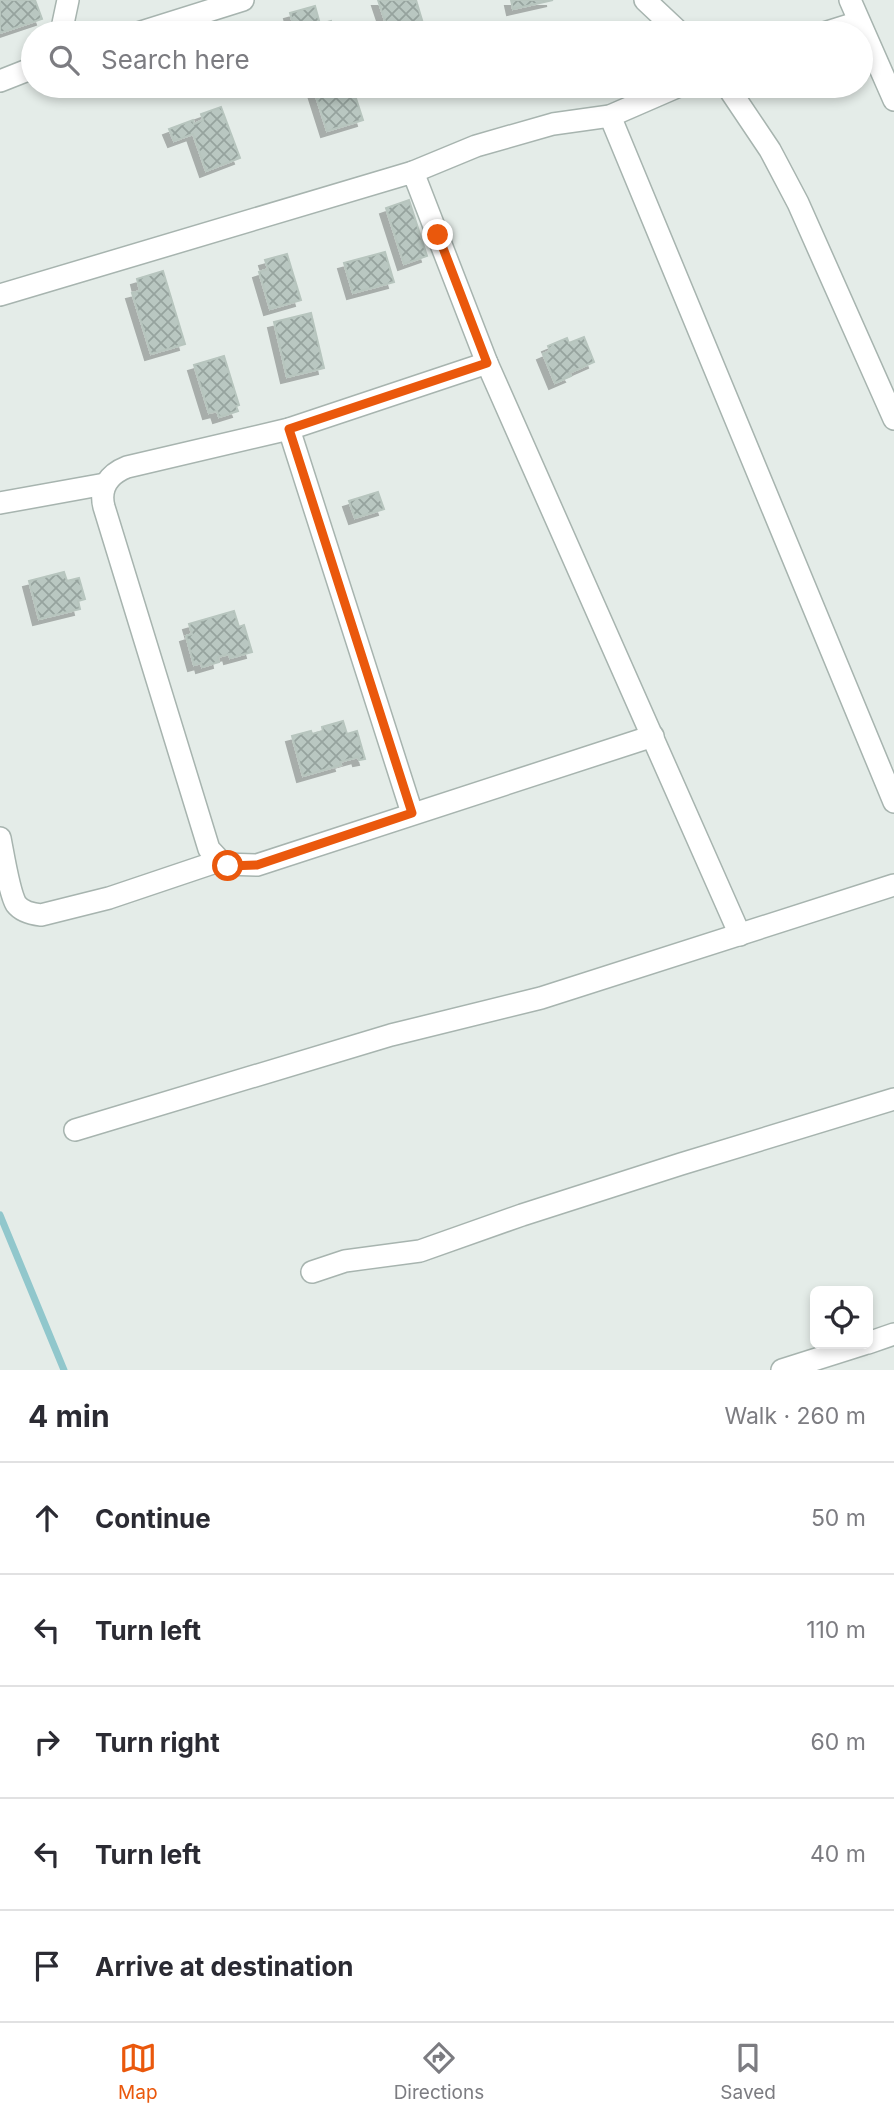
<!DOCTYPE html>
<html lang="en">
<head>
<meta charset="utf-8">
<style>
  :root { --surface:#fff; --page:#f2f2f3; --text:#2b2b33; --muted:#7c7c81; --line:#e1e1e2; --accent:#ea580c }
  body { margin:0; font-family:Inter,sans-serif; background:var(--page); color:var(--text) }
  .controls { position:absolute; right:21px; bottom:21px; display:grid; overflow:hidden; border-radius:10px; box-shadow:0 4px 10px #0003 }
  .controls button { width:63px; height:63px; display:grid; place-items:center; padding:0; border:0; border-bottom:2px solid var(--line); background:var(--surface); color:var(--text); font:35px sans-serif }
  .stop { position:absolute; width:21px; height:21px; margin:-16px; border:5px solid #ea580c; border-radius:50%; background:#fff }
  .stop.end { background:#ea580c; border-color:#fff; box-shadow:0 2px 7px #0008 }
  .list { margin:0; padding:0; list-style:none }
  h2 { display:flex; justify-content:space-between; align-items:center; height:91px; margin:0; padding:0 28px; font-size:30px }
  h2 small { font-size:23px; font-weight:400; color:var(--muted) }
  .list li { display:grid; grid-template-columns:46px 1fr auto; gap:21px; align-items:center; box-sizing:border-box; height:112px; padding:0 28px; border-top:2px solid var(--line) }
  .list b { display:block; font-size:26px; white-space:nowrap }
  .list em { font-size:23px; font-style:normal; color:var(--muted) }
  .icon { flex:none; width:38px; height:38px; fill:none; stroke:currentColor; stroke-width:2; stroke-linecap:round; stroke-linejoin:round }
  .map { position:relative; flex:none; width:894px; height:1370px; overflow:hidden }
  .search { position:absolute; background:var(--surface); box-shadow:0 4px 10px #0003; left:21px; right:21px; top:21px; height:77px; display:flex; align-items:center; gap:18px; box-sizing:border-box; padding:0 24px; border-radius:38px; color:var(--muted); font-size:26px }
  .sheet { height:651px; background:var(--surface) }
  nav { display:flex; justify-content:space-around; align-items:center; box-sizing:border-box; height:98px; border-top:2px solid var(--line); background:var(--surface); font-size:19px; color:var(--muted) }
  nav a { display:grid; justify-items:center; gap:4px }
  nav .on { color:var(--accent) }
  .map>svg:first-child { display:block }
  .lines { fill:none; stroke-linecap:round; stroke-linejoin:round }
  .stream { stroke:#91c7cc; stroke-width:7 }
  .building { fill:url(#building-cross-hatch); stroke:#b7c5be; stroke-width:2; filter:url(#shadow) }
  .street-casing { stroke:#a7b4af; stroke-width:24 }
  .street { stroke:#fff; stroke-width:21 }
  .route { stroke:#ea580c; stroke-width:9 }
</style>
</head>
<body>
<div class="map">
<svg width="894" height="1370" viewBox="0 0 894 1370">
  <defs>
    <pattern id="building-cross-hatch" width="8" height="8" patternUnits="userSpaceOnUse" patternTransform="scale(1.75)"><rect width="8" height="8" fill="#b9c7c1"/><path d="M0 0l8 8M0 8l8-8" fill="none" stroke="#96a39e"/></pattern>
    <filter id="shadow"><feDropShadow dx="-6" dy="6" stdDeviation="0" flood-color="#0004"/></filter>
  </defs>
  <rect width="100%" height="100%" fill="#e4ece8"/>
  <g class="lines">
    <polyline class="stream" points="0,1215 64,1370"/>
  </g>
  <g class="building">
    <polygon points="0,0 35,0 42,19 0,33"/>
    <polygon points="378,0 416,0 425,30 428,29 429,33 389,33"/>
    <polygon points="511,0 553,0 513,9"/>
    <polygon points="315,6 320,24 331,21 335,33 291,33 295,31 290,13"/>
    <polygon points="319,86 352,86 363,120 327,131 313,87"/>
    <polygon points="221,107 240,158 206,171 193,134 174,141 169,129 193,120 194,124 203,120 201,114"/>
    <polygon points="409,200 427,256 404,264 386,208"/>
    <polygon points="385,252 394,282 353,293 344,263"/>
    <polygon points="287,254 301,300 270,309 259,272 268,269 265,260"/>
    <polygon points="163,271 185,344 151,354 132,293 140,291 137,279"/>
    <polygon points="311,313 324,368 287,377 274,322"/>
    <polygon points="584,337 594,362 569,373 571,376 555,383 543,354 550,351 548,346 567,338 569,343"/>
    <polygon points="224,356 239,405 236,406 238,411 219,417 217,411 209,413 194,365"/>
    <polygon points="378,492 384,509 355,518 349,501"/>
    <polygon points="64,572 67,581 79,578 85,599 78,601 80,609 39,619 29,581"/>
    <polygon points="234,611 239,627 244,625 252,652 230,658 229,654 218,657 219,662 202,667 201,663 194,665 186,636 192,634 189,624"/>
    <polygon points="343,721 347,734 357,731 365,759 359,760 358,757 340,762 341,765 303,776 292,736 311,731 312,734 323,731 322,727"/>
  </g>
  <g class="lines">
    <defs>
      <g id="street">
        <polyline points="645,0 680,33"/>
        <polyline points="850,0 894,100"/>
        <polyline points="61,33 68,0"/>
        <polyline points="138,33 243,0"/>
        <polyline points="824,33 859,22"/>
        <polyline points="0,81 33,68"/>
        <polyline points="727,86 770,150 798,203 894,419"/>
        <polyline points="610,116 894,802"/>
        <polyline points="413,172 476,146 553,124 610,116 679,86"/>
        <polyline points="0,295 413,172 487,363 740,935"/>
        <path d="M487 363 289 429 127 467C109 474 99 488 104 507L209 849 223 864 257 865 653 736"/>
        <polyline points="289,429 412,813"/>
        <polyline points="0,503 105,484"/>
        <path d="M0 838C3 853 9 892 16 904 22 912 32 914 41 915L109 898 219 861"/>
        <polyline points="75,1130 391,1035 541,998 894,885"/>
        <polyline points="312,1272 345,1261 420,1251 522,1215 681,1164 894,1099"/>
        <polyline points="868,1343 894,1334"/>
        <polyline points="782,1370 864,1344"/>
      </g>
    </defs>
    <use href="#street" class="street-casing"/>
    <use href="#street" class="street"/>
  </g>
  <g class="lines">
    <polyline class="route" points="228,866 257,865 412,813 289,429 487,363 438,235"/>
  </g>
</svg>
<div class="controls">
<button><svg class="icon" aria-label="locate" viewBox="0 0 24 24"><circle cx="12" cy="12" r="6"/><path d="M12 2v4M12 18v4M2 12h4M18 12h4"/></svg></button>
</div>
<div class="stop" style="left:228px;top:866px"></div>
<div class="stop end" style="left:438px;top:235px"></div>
<div class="search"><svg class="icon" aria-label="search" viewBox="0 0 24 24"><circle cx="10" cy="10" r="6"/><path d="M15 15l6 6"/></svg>Search here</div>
</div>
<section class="sheet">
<h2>4 min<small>Walk · 260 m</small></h2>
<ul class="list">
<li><svg class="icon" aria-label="ahead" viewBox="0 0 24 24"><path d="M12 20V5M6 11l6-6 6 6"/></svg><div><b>Continue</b></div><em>50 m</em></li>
<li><svg class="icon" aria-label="left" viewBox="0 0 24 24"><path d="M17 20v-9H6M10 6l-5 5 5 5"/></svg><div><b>Turn left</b></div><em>110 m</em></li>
<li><svg class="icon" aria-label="right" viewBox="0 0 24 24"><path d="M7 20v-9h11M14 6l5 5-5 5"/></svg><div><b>Turn right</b></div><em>60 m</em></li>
<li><svg class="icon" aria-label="left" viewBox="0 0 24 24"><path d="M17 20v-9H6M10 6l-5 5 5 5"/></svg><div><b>Turn left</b></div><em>40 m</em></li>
<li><svg class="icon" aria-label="arrive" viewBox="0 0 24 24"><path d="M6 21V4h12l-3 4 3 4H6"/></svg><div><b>Arrive at destination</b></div></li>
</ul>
</section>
<nav>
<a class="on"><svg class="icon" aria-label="map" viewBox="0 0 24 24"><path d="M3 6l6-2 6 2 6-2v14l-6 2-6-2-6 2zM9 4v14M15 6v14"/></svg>Map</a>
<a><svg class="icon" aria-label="directions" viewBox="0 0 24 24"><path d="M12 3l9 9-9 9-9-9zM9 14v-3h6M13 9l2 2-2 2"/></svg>Directions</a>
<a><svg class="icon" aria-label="saved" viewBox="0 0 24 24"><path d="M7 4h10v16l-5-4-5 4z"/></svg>Saved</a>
</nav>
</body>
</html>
